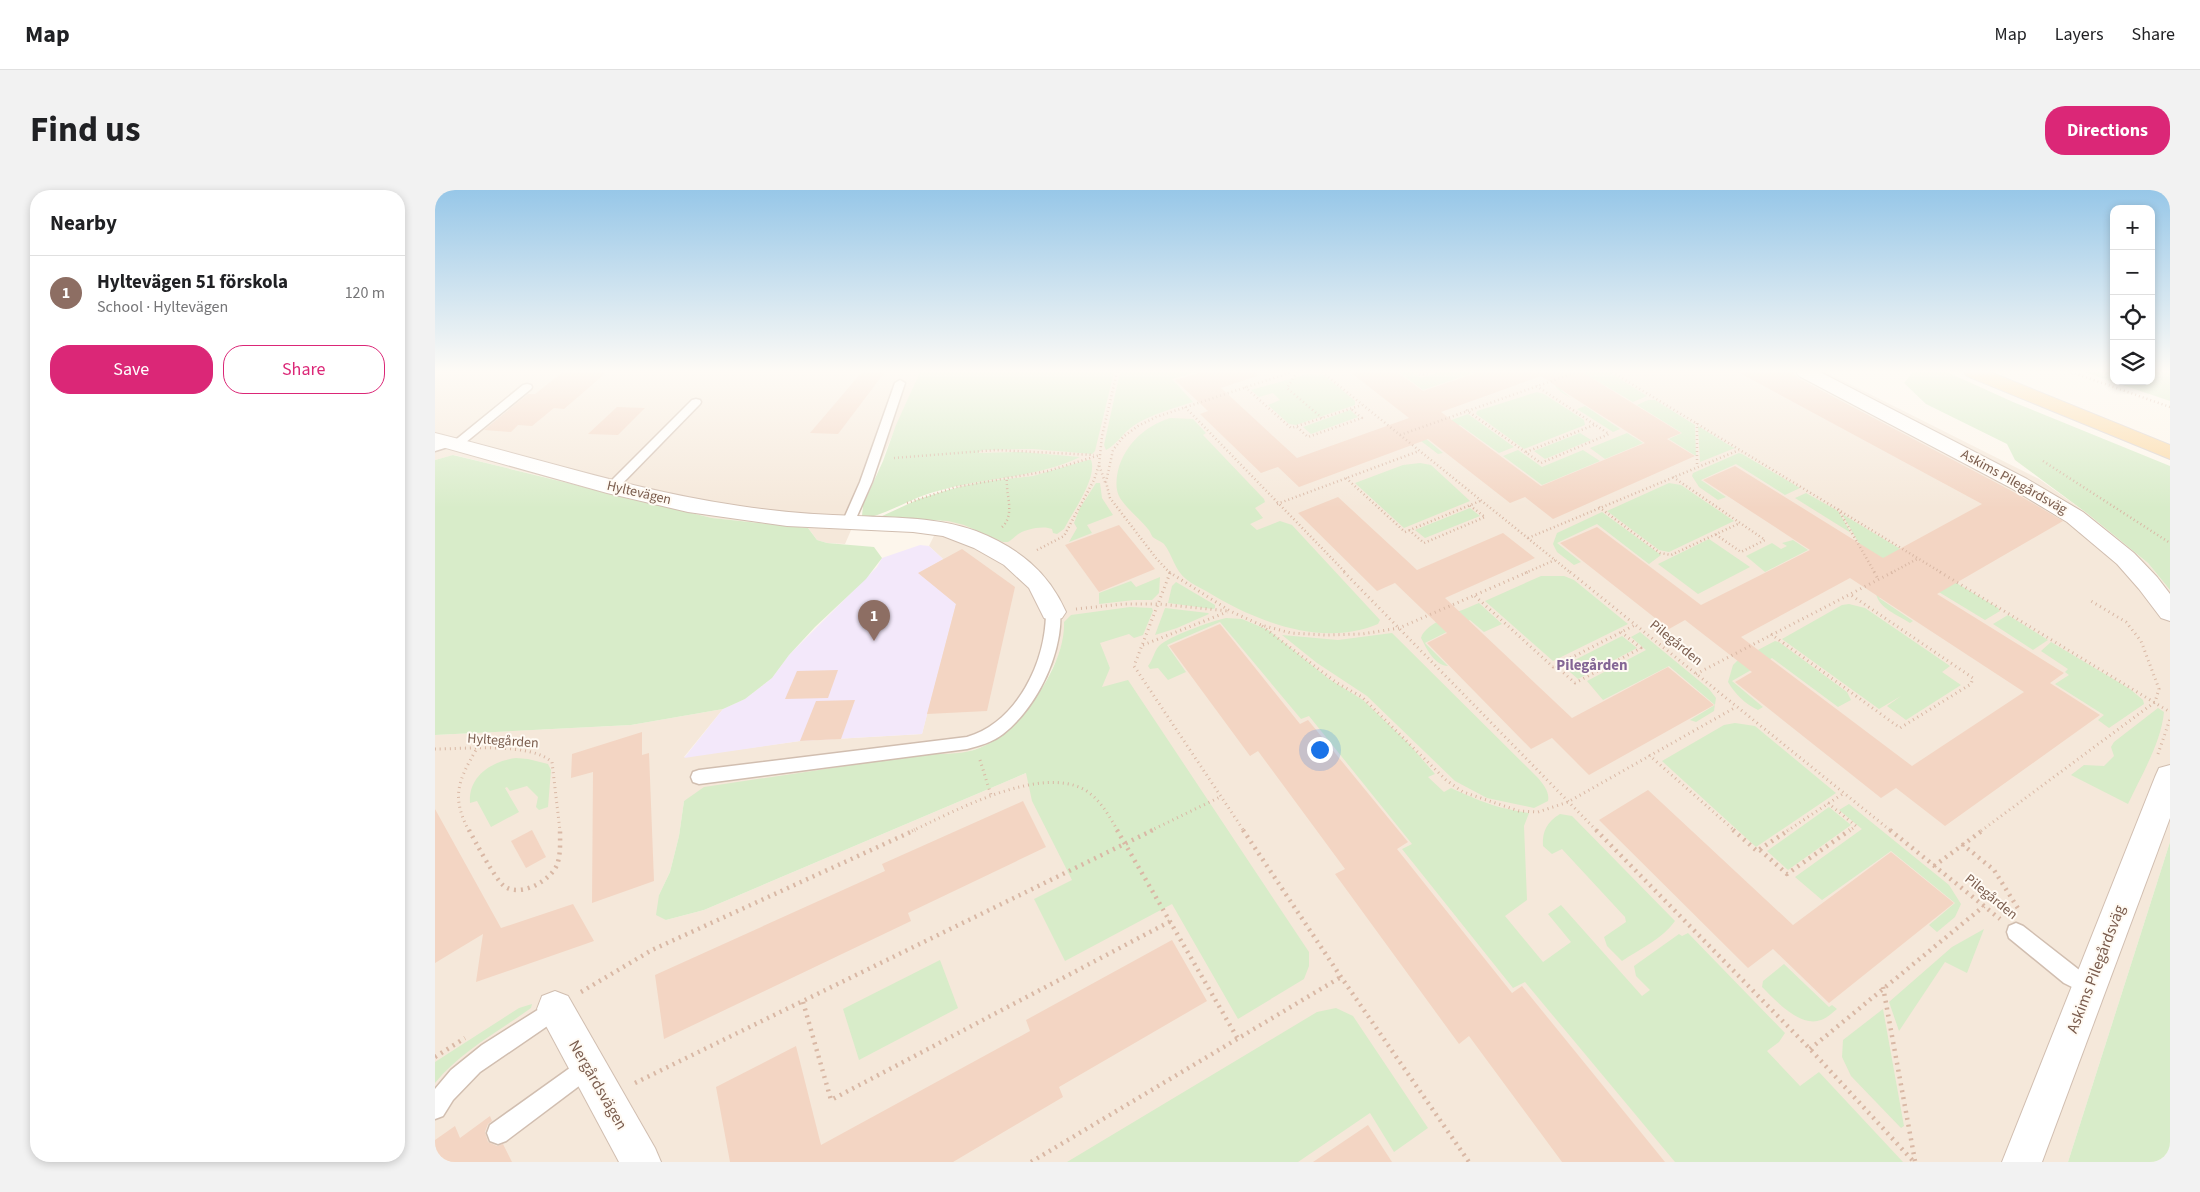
<!DOCTYPE html>
<html lang="en">
<head>
<meta charset="utf-8">
<style>
  :root { --surface:#fff; --page:#f2f2f2; --text:#202124; --muted:#757577; --line:#e0e0e0; --accent:#db2777 }
  body { margin:0; font-family:"Source Sans 3",sans-serif; background:var(--page); color:var(--text) }
  .controls { position:absolute; right:15px; top:15px; display:grid; overflow:hidden; border-radius:10px; box-shadow:0 2px 8px #0003 }
  .controls button { width:45px; height:45px; display:grid; place-items:center; padding:0; border:0; border-bottom:1px solid var(--line); background:var(--surface); color:var(--text); font:25px sans-serif }
  .you { position:absolute; left:884px; top:559px; width:18px; height:18px; margin:-12px; border:4px solid #fff; border-radius:50%; background:#1a73e8; box-shadow:0 0 0 8px #1a73e833 }
  .badge { display:grid; place-items:center; width:32px; height:32px; border-radius:50%; background:var(--accent); color:#fff; font-size:16px; font-weight:700 }
  .pin { position:absolute; translate:-50% -41px; filter:drop-shadow(0 1px 2px #0008) }
  .pin::after { content:''; position:absolute; top:26px; width:18px; height:15px; background:inherit; clip-path:polygon(0 0,100% 0,50% 100%) }
  .list { margin:0; padding:0; list-style:none }
  h2 { display:flex; justify-content:space-between; align-items:center; height:65px; margin:0; padding:0 20px; font-size:21px }
  h2 small { font-size:16px; font-weight:400; color:var(--muted) }
  .list li { display:grid; grid-template-columns:32px 1fr auto; gap:15px; align-items:center; box-sizing:border-box; height:75px; padding:0 20px; border-top:1px solid var(--line) }
  .list b { display:block; font-size:19px; white-space:nowrap }
  .list p { margin:0; font-size:16px; white-space:nowrap; color:var(--muted) }
  .list em { font-size:16px; font-style:normal; color:var(--muted) }
  .actions { display:flex; gap:10px; padding:15px 20px }
  .actions a { flex:1; padding:11px 0; border:1px solid var(--accent); border-radius:20px; text-align:center; font-size:18px; color:var(--accent) }
  .actions .main { background:var(--accent); color:#fff }
  .icon { flex:none; width:28px; height:28px; fill:none; stroke:currentColor; stroke-width:2; stroke-linecap:round; stroke-linejoin:round }
  .map { position:relative; flex:none; width:1735px; height:972px; overflow:hidden; border-radius:20px }
  header { display:flex; align-items:center; gap:30px; box-sizing:border-box; height:70px; padding:0 25px; background:var(--surface); border-bottom:1px solid var(--line) }
  header strong { font-size:24px }
  nav { display:flex; gap:28px; margin-inline-start:auto; font-size:18px }
  .intro { display:flex; align-items:center; justify-content:space-between; box-sizing:border-box; height:120px; padding:0 30px }
  h1 { margin:0; font-size:35px }
  .button { padding:12px 22px; border-radius:20px; background:var(--accent); color:#fff; font-size:18px; font-weight:700 }
  main { display:flex; gap:30px; padding:0 30px }
  aside { flex:1; background:var(--surface); border-radius:20px; box-shadow:0 2px 8px #0003 }
  .map>svg:first-child { display:block }
  .residential { fill:#f5e8da; fill-rule:evenodd }
  .education { fill:#f3e8fa }
  .green { fill:#d8ecc9 }
  .building { fill:#f3d5c3; fill-rule:evenodd }
  .lines { fill:none; stroke-linecap:round; stroke-linejoin:round }
  .lane-casing { stroke:#d1beb0; stroke-width:3 }
  .street-casing { stroke:#d1beb0; stroke-width:2 }
  .primary-casing { stroke:#dad1cd; stroke-width:2 }
  .path-far2 { stroke:#d9b8a5; stroke-width:2.5; stroke-dasharray:1 3; stroke-linecap:butt }
  .path-far1 { stroke:#d9b8a5; stroke-width:3; stroke-dasharray:1 4; stroke-linecap:butt }
  .path { stroke:#d9b8a5; stroke-width:4.5; stroke-dasharray:2 5; stroke-linecap:butt }
  .lane { fill:#fff; fill-rule:evenodd }
  .street { fill:#fff; fill-rule:evenodd }
  .primary { fill:#fbd9a5; fill-rule:evenodd }
  .labels { text-anchor:middle; dominant-baseline:central; stroke-width:4; stroke-linejoin:round; paint-order:stroke }
  .street-label { font-size:14px; fill:#7a5c4d; stroke:#fffaf3 }
  .neighbourhood-label { font-size:15px; font-weight:bold; fill:#846695; stroke:#fffaf3 }
  .near-street-label { font-size:16px; fill:#7a5c4d; stroke:#fffaf3 }
</style>
</head>
<body>
<header>
<strong>Map</strong>
<nav><a>Map</a><a>Layers</a><a>Share</a></nav>
</header>
<div class="intro"><h1>Find us</h1><a class="button">Directions</a></div>
<main>
<aside>
<h2>Nearby<small></small></h2>
<ul class="list">
<li><span class="badge" style="background:#8d6e63">1</span><div><b>Hyltevägen 51 förskola</b><p>School · Hyltevägen</p></div><em>120 m</em></li>
</ul>
<div class="actions"><a class="main">Save</a><a>Share</a></div>
</aside>
<div class="map">
<svg width="1735" height="972" viewBox="0 0 1735 972">
  <rect width="100%" height="100%" fill="#fdf6ec"/>
  <g class="residential">
    <polygon points="0,182 485,182 410,354 392,353 382,350 373,338 277,328 19,265 0,270"/>
    <path d="M575 182H1391L1604 289 1653 324 1713 373 1735 400V652L1633 972H0V545L196 535 288 519 249 567 365 551 487 544 492 524 483 383 508 369 494 356 539 264ZM630 445 664 453 675 478 591 583 269 720 231 730 224 705 235 682 244 646 249 611 491 564H526L550 556 568 543 599 513 622 469Z"/>
  </g>
  <polygon class="education" points="485,355 494,356 508,369 484,383 521,414 487,544 365,551 249,568 288,519 310,509 337,488 354,465 442,377 447,368"/>
  <g class="green">
    <path d="M485 182H679L660 261 657 264 598 259 547 260 543 263 587 262 645 267C600 289 547 287 499 302 479 307 448 326 430 328L427 326 428 315 448 271 461 235Z"/>
    <path d="M685 182H761L737 189 758 212C737 219 716 224 698 236 689 242 679 257 671 260L669 255Z"/>
    <polygon points="964,182 977,182 986,188 1004,182 1041,182 988,200"/>
    <polygon points="1152,182 1174,182 1212,206 1198,212 1157,188 1126,200 1136,208 1126,202 1120,196 1134,188"/>
    <polygon points="1478,182 1512,182 1578,212 1735,276 1735,400 1713,373 1653,324 1580,270 1572,254 1491,214 1469,193"/>
    <polygon points="1649,182 1679,182 1679,191 1716,191 1716,182 1735,182 1735,211"/>
    <polygon points="873,184 889,185 920,211 920,215 861,235 854,234 833,215 845,210 838,203 824,207 816,200"/>
    <polygon points="1102,202 1109,204 1149,230 1150,235 1089,259 1041,224 1042,221"/>
    <polygon points="1213,210 1220,210 1260,235 1261,266 1234,249 1247,243 1202,215"/>
    <polygon points="1150,216 1185,239 1178,242 1142,219"/>
    <polygon points="915,220 923,227 876,244 868,237"/>
    <polygon points="1033,224 1079,257 1064,263 1025,235 990,248 1008,263 1003,264 986,251 995,238"/>
    <path d="M735 228 758 229 771 243 768 245 829 309 830 312 820 318 828 328 815 334 822 340 845 331 857 335 945 430 943 434C886 458 820 431 771 401 764 397 757 394 751 389 740 381 737 364 729 354 727 352 722 350 719 348 716 346 716 342 713 339 704 328 693 320 685 308 681 301 681 294 682 286 686 258 709 236 735 228Z"/>
    <polygon points="1263,236 1297,257 1300,258 1265,272"/>
    <polygon points="1145,243 1156,250 1110,269 1099,261"/>
    <polygon points="1192,243 1208,253 1170,269 1155,258"/>
    <polygon points="1083,260 1107,277 1148,260 1165,271 1107,295 1068,266"/>
    <polygon points="1304,263 1307,264 1365,298 1350,305 1301,274 1266,290 1291,307 1283,310 1264,297 1257,286 1258,283"/>
    <polygon points="18,265 277,328 373,338 382,350 392,353 439,357 447,368 431,389 380,437 354,465 337,488 310,509 288,519 196,535 0,545 0,270"/>
    <path d="M653 270H656C663 287 637 323 629 339L622 344 618 343 617 339C609 335 589 339 582 345 579 347 577 350 573 352H568L529 335 513 331 445 327 484 309 513 300 546 292 598 286Z"/>
    <polygon points="985,273 996,275 1035,311 969,338 920,293 968,275"/>
    <polygon points="661,293 665,293 667,308 678,325 652,335 657,343 634,352 642,338 639,333 645,318"/>
    <polygon points="1234,293 1246,295 1299,331 1234,362 1224,360 1172,321"/>
    <polygon points="1371,303 1403,321 1416,343 1360,308"/>
    <polygon points="1035,318 1045,326 990,348 980,340"/>
    <polygon points="1167,322 1226,365 1214,374 1162,334 1122,353 1146,372 1139,375 1122,362 1118,354 1122,343"/>
    <polygon points="1407,324 1472,363 1443,386"/>
    <polygon points="1274,349 1315,377 1263,404 1223,374"/>
    <polygon points="1358,350 1373,360 1330,382 1311,366 1337,353 1346,359 1352,356 1347,353"/>
    <path d="M1488 373 1563 418 1565 421 1550 430 1479 387 1444 408 1478 431 1475 433C1463 425 1443 418 1441 403Z"/>
    <polygon points="1106,386 1129,386 1139,390 1193,434 1118,471 1050,411"/>
    <polygon points="725,387 724,403 717,410 699,410 664,414 664,403 696,391 701,397"/>
    <polygon points="741,392 780,415 780,418 778,419 733,413 737,396"/>
    <path d="M1044 413 1067 434 1049 442 1035 430 990 453 1013 476C999 475 992 459 986 448 990 432 1029 420 1044 413Z"/>
    <polygon points="1414,414 1430,418 1515,476 1507,482 1526,495 1471,530 1452,516 1466,506 1444,519 1347,449 1407,415"/>
    <path d="M695 417 717 418 718 421 708 445 699 448 694 444 665 453 675 478 667 497 693 490 874 762V776L869 789 803 829 737 714 630 771 599 709 637 690 597 611 591 583 269 720 231 730 221 725 224 705 235 682 244 646 249 611 269 597 491 564C511 564 532 565 551 555 588 536 631 474 629 432L636 425Z"/>
    <polygon points="730,418 773,423 774,424 742,438 720,445"/>
    <polygon points="1573,425 1613,450 1598,460 1558,434"/>
    <path d="M791 428 807 429 833 440 894 489 928 510 974 554 1000 584 993 587 1009 602 1016 598C1047 612 1061 618 1094 623L1089 636 1092 710 1070 726 1108 772 1136 752 1113 724 1126 715 1207 806 1215 800 1201 786 1199 776 1244 744 1247 746 1253 743 1350 843 1344 852 1332 861 1365 896 1384 882 1468 972H1240L1090 792 1078 798 967 659 977 654 874 526 866 529 785 432 732 455 751 482 733 490 723 478 715 479 713 476C718 470 719 461 724 456 734 446 777 431 791 428Z"/>
    <polygon points="1205,442 1274,499 1281,508 1279,521 1261,532 1255,530 1280,515 1234,476 1168,510 1152,491 1211,460 1196,447"/>
    <path d="M957 443 1103 588C1108 594 1115 602 1113 611L1099 618 1052 608 1020 591 932 506 882 473 847 445 903 450Z"/>
    <polygon points="1187,446 1202,458 1143,489 1128,476"/>
    <path d="M1340 451 1344 452 1412 502 1416 510 1403 517 1337 468 1297 491 1328 517 1323 520C1310 514 1300 504 1293 492L1298 475 1302 471Z"/>
    <polygon points="1616,452 1695,499 1708,510 1709,514 1674,538 1663,530 1669,525 1620,494 1634,485 1630,482 1633,479 1606,461"/>
    <path d="M1723 518 1729 522C1726 553 1706 586 1693 614L1636 585 1649 575 1669 576 1679 566 1676 557 1679 552Z"/>
    <polygon points="1300,533 1320,536 1401,603 1321,657 1227,571 1289,535"/>
    <path d="M81 568 93 569 113 574 116 580 113 617 104 620 101 617 103 607 92 596 75 601 72 597 70 598 84 622 56 637 42 611 35 613C33 586 57 571 81 568Z"/>
    <polygon points="1414,614 1514,695 1526,714 1520,727 1502,742 1494,735 1520,713 1456,661 1387,710 1360,687 1427,639 1404,620"/>
    <polygon points="1394,617 1416,635 1353,680 1332,661"/>
    <path d="M1125 624 1137 626 1240 731C1227 749 1205 759 1187 771L1172 756 1169 747 1191 732 1190 727 1127 659 1117 664 1108 656C1107 641 1112 632 1125 624Z"/>
    <polygon points="1735,652 1735,972 1633,972"/>
    <polygon points="1549,739 1532,783 1510,772 1464,841 1454,812 1517,757"/>
    <polygon points="505,770 523,818 424,870 408,819"/>
    <path d="M1349 774 1394 817 1397 815 1402 819C1397 823 1392 828 1386 830 1365 838 1340 810 1327 797L1328 791Z"/>
    <path d="M97 814 96 818C63 842 26 861 0 893V872L84 818Z"/>
    <polygon points="901,818 918,826 993,938 959,962 935,923 863,972 632,972 882,822"/>
    <polygon points="1448,819 1469,936 1466,938 1416,886 1407,867 1408,850"/>
  </g>
  <g class="building">
    <polygon points="128,182 172,182 129,219 119,218 97,236 83,235 76,242 49,240 93,204 100,204"/>
    <polygon points="427,182 450,182 403,244 375,243"/>
    <path d="M767 182H822V186L786 198 862 268 974 228 915 182H962L988 201 1044 182H1147L1246 243 1232 249 1260 266 1118 329 1090 307 1075 313 993 249 864 297 843 277 826 283 765 224 773 221 740 190ZM1106 186 1139 208 1210 253 1106 296 1006 222Z"/>
    <path d="M1303 182H1357L1363 188 1575 300 1628 331 1502 404 1629 483 1615 493 1665 525 1510 636 1461 598 1446 608 1300 492 1317 482 1250 430 1234 439 1125 353 1162 337 1266 415 1375 360 1268 290 1300 276 1448 368 1547 314ZM1415 388 1479 430 1589 502 1477 576 1306 447Z"/>
    <polygon points="182,217 210,218 183,245 153,244"/>
    <polygon points="903,307 982,380 1068,343 1100,368 1010,408 1137,528 1233,477 1279,515 1154,585 1117,548 1096,559 992,453 1012,443 960,393 942,401 863,323"/>
    <polygon points="684,335 720,379 664,402 630,355"/>
    <polygon points="527,359 580,397 552,521 492,524 521,414 483,383"/>
    <polygon points="785,434 865,534 873,530 973,652 962,659 1077,803 1087,796 1230,972 1127,972 1034,846 1024,854 900,684 910,679 823,561 815,566 734,456"/>
    <polygon points="403,480 393,508 350,509 362,481"/>
    <polygon points="420,510 406,549 365,551 381,511"/>
    <polygon points="207,542 207,565 214,563 219,691 157,713 158,582 136,588 137,564"/>
    <polygon points="1213,600 1358,735 1456,662 1519,713 1394,813 1338,759 1313,778 1164,630"/>
    <polygon points="588,611 611,657 473,723 476,731 229,849 220,785 450,681 447,674"/>
    <polygon points="0,619 66,738 138,714 159,751 41,792 48,744 0,773"/>
    <polygon points="97,640 111,667 91,678 76,651"/>
    <polygon points="737,750 772,811 624,897 628,907 518,972 295,972 281,897 361,856 386,955 595,841 591,830"/>
    <polygon points="55,926 57,931 53,934 50,942 53,952 62,956 68,954 77,972 0,972 0,950 20,936 25,948"/>
    <polygon points="933,935 957,972 878,972"/>
  </g>
  <g class="lines">
    <defs>
      <g id="lane">
        <polygon points="465,190 470,193 437,292 419,333 417,336 409,336 407,333 425,292 460,193"/>
        <polygon points="92,194 96,195 97,197 96,199 25,257 21,258 16,256 0,261 0,254 13,250 18,252 88,195"/>
        <polygon points="261,209 265,210 266,212 265,214 181,300 173,300 171,297 173,294 257,210"/>
        <path d="M618 417 623 419C627 426 625 437 624 445 618 482 597 521 568 544 558 552 544 556 532 559L264 594 258 592 256 587 258 582 264 580 532 547C583 532 611 471 611 422L613 419Z"/>
        <polygon points="1581,733 1588,736 1643,779 1662,790 1665,797 1662,804 1655,806 1629,793 1574,748 1572,742 1574,736"/>
        <polygon points="120,809 127,812 130,819 127,826 45,882 18,910 8,926 0,929 0,899 16,880 47,855"/>
        <polygon points="153,867 160,870 163,877 160,884 71,951 63,954 55,951 52,943 55,935 146,870"/>
      </g>
      <g id="street">
        <polygon points="1361,182 1385,182 1592,289 1648,322 1699,363 1722,387 1735,404 1735,431 1726,428 1704,399 1682,374 1632,332 1576,298 1364,186"/>
        <path d="M0 243C102 268 201 301 305 316 344 322 383 325 422 326 463 328 502 327 541 341 582 357 613 381 631 422L627 428 618 431 609 428 594 398 569 375 539 358 508 346 478 342 352 336 253 322 172 303 0 255Z"/>
        <polygon points="1735,575 1735,628 1607,972 1567,972 1720,587 1724,578"/>
        <polygon points="120,801 133,806 220,958 226,972 184,972 102,819 107,806"/>
      </g>
      <polygon id="primary" points="1529,182 1555,182 1735,255 1735,269 1532,186"/>
    </defs>
    <use href="#lane" class="lane-casing"/>
    <use href="#street" class="street-casing"/>
    <use href="#primary" class="primary-casing"/>
    <g class="path-far2">
      <polyline points="862,182 852,198 887,228"/>
      <polyline points="887,182 1136,383"/>
      <polyline points="981,182 986,185 996,182"/>
      <polyline points="1177,182 1507,383"/>
      <polyline points="1636,182 1735,217"/>
      <polyline points="810,197 856,238 927,215"/>
      <polyline points="750,217 911,383"/>
      <polyline points="1031,220 1106,273 1174,244 1100,195"/>
      <polyline points="1262,233 1262,276"/>
      <polyline points="862,237 873,247 927,228 916,219"/>
      <polyline points="965,245 1142,182"/>
      <polyline points="1091,262 1159,235"/>
      <polyline points="459,268 561,260 659,265"/>
      <polyline points="1608,271 1735,353"/>
      <polyline points="1238,287 1330,350 1306,362 1280,344"/>
      <polyline points="911,288 970,342 1045,311"/>
      <polyline points="670,292 664,275 667,246 682,182"/>
      <polyline points="472,313 521,297 613,281 665,265"/>
      <polyline points="842,314 984,261"/>
      <polyline points="1164,317 1225,363 1236,365 1305,333"/>
      <polyline points="1403,319 1440,383"/>
      <path d="M567 337C581 324 570 304 572 287"/>
      <polyline points="974,340 989,353 1050,327 1034,315"/>
      <polyline points="1093,348 1304,260"/>
      <polyline points="602,360 629,346 659,290 664,275"/>
      <polyline points="735,383 721,368 675,308 671,292 678,260 688,247 703,236 721,227 857,182"/>
      <polyline points="1090,383 1120,370"/>
      <polyline points="1456,383 1484,368"/>
    </g>
    <g class="path-far1">
      <polyline points="734,382 795,421 826,435 856,443 890,445 927,444 964,438 1093,382"/>
      <polyline points="909,382 1162,641"/>
      <polyline points="1135,382 1456,641"/>
      <polyline points="1439,382 1443,389"/>
      <polyline points="1505,382 1735,522"/>
      <polyline points="735,383 699,476 809,641"/>
      <polyline points="1040,406 1118,477 1200,435"/>
      <polyline points="641,419 688,414 723,414 794,421"/>
      <polyline points="827,436 902,493 927,507 1011,590 1028,602 1084,621 1103,622 1133,612 1301,517"/>
      <polyline points="1336,444 1465,538 1536,494 1538,488 1416,405"/>
      <polyline points="708,455 792,422"/>
      <polyline points="1121,476 1140,493 1206,458 1186,442"/>
      <polyline points="1261,484 1458,382"/>
      <path d="M0 559C30 559 95 552 117 572L125 641"/>
      <polyline points="1723,564 1735,529"/>
      <polyline points="1214,565 1300,641"/>
      <polyline points="545,570 556,605"/>
      <polyline points="1393,613 1421,636 1414,641"/>
      <path d="M34 641C16 607 23 591 41 560"/>
      <path d="M477 641C518 622 605 574 650 600 666 610 674 626 683 641"/>
      <polyline points="715,641 785,607"/>
      <polyline points="1352,641 1409,603"/>
      <polyline points="1546,641 1720,512 1724,499 1706,451 1691,432 1656,411"/>
    </g>
    <g class="path">
      <path d="M34 640C40 651 60 689 69 696 85 708 115 691 122 675 126 664 125 651 125 640"/>
      <polyline points="682,640 803,849"/>
      <polyline points="808,640 906,787 1034,972"/>
      <polyline points="1161,640 1375,859 1479,972"/>
      <polyline points="1298,640 1322,661 1354,640"/>
      <polyline points="1455,640 1565,729"/>
      <polyline points="1527,654 1559,680 1584,720"/>
      <polyline points="1325,660 1352,684 1415,640"/>
      <polyline points="1499,676 1548,640"/>
      <polyline points="1448,797 1480,971"/>
      <polyline points="146,802 217,760 480,640"/>
      <polyline points="368,812 396,910 736,731"/>
      <polyline points="1375,859 1549,716"/>
      <polyline points="0,867 30,848"/>
      <polyline points="200,893 718,640"/>
      <polyline points="596,972 906,787"/>
    </g>
    <use href="#lane" class="lane"/>
    <use href="#street" class="street"/>
    <use href="#primary" class="primary"/>
  </g>
  <linearGradient id="sky" x2="0" y2="1"><stop stop-color="#97c7e8"/><stop offset="0.57" stop-color="#fefbf6"/><stop offset="1" stop-color="#fefbf6" stop-opacity="0"/></linearGradient>
  <rect width="1735" height="318" fill="url(#sky)"/>
  <g class="labels">
    <g class="street-label">
      <text transform="translate(1579 292) rotate(29)">Askims Pilegårdsväg</text>
      <text transform="translate(204 303) rotate(13)">Hyltevägen</text>
      <text transform="translate(1241 453) rotate(39)">Pilegården</text>
      <text transform="translate(68 551) rotate(4)">Hyltegården</text>
      <text transform="translate(1556 707) rotate(39)">Pilegården</text>
    </g>
    <g class="neighbourhood-label">
      <text x="1157" y="475">Pilegården</text>
    </g>
    <g class="near-street-label">
      <text transform="translate(1661 779) rotate(-69)">Askims Pilegårdsväg</text>
      <text transform="translate(163 895) rotate(60)">Nergårdsvägen</text>
    </g>
  </g>
</svg>
<div class="controls">
<button>+</button>
<button>−</button>
<button><svg class="icon" aria-label="locate" viewBox="0 0 24 24"><circle cx="12" cy="12" r="6"/><path d="M12 2v4M12 18v4M2 12h4M18 12h4"/></svg></button>
<button><svg class="icon" aria-label="layers" viewBox="0 0 24 24"><path d="M12 4l9 5-9 5-9-5zM3 14l9 5 9-5"/></svg></button>
</div>
<div class="you"></div>
<div class="pin badge" style="left:439px;top:451px;background:#8d6e63">1</div>
</div>
</main>
</body>
</html>
